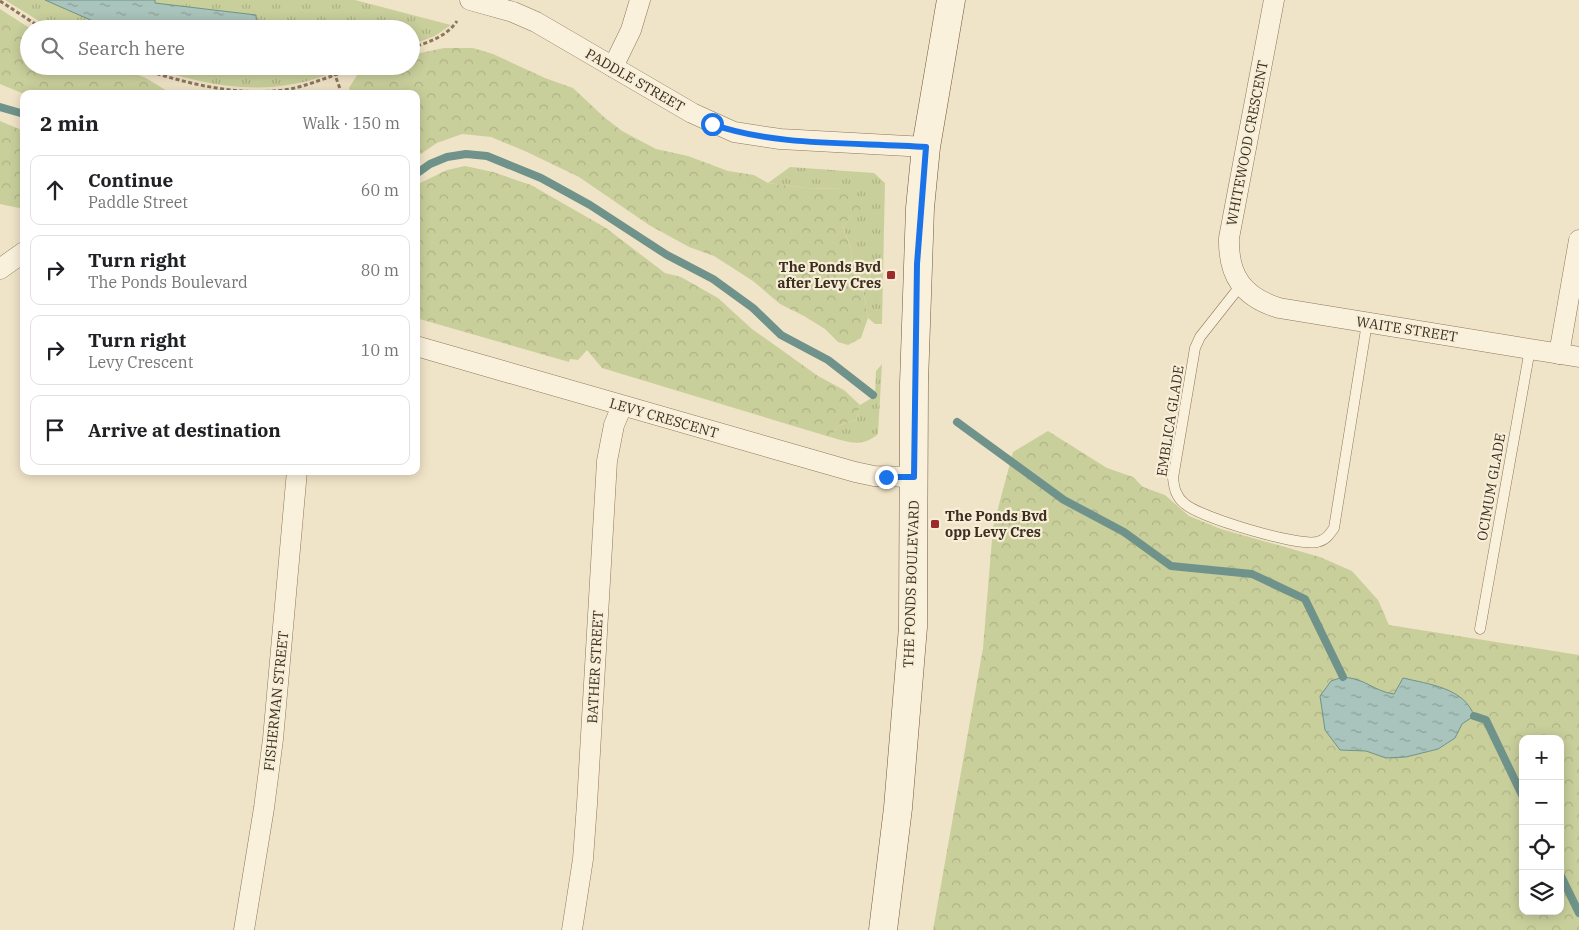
<!DOCTYPE html>
<html lang="en">
<head>
<meta charset="utf-8">
<style>
  :root { --surface:#fff; --page:#f2f2f2; --text:#202124; --muted:#757577; --line:#e0e0e0 }
  body { margin:0; font-family:"IBM Plex Serif",serif; background:var(--page); color:var(--text) }
  .controls { position:absolute; right:15px; bottom:15px; display:grid; overflow:hidden; border-radius:10px; box-shadow:0 2px 12px #0003 }
  .controls button { width:45px; height:45px; display:grid; place-items:center; padding:0; border:0; border-bottom:1px solid var(--line); background:var(--surface); color:var(--text); font:25px sans-serif }
  .stop { position:absolute; width:15px; height:15px; margin:-11px; border:4px solid #1a73e8; border-radius:50%; background:#fff }
  .stop.end { background:#1a73e8; border-color:#fff; box-shadow:0 1px 5px #0008 }
  .list { margin:0; padding:0; list-style:none }
  h2 { display:flex; justify-content:space-between; align-items:center; height:65px; margin:0; padding:0 20px; font-size:21px }
  h2 small { font-size:16px; font-weight:400; color:var(--muted) }
  .list li { display:grid; grid-template-columns:32px 1fr auto; gap:15px; align-items:center; box-sizing:border-box; height:70px; margin:0 10px 10px; padding:0 10px; border:1px solid var(--line); border-radius:10px }
  .list b { display:block; font-size:19px; white-space:nowrap }
  .list p { margin:0; font-size:16px; white-space:nowrap; color:var(--muted) }
  .list em { font-size:16px; font-style:normal; color:var(--muted) }
  .icon { flex:none; width:28px; height:28px; fill:none; stroke:currentColor; stroke-width:2; stroke-linecap:round; stroke-linejoin:round }
  .map { position:relative; flex:none; width:1579px; height:930px; overflow:hidden }
  .search { position:absolute; background:var(--surface); box-shadow:0 2px 12px #0003; left:20px; top:20px; width:400px; height:55px; display:flex; align-items:center; gap:12px; box-sizing:border-box; padding:0 18px; border-radius:28px; color:var(--muted); font-size:19px }
  .panel { position:absolute; background:var(--surface); box-shadow:0 2px 12px #0003; left:20px; top:90px; width:400px; height:385px; border-radius:10px }
  .map>svg:first-child { display:block }
  .grass { fill:url(#grass-tufts) }
  .forest { fill:url(#forest-crowns); fill-rule:evenodd }
  .water { fill:url(#water-ripples); stroke:#6f938a }
  .lines { fill:none; stroke-linecap:round; stroke-linejoin:round }
  .stream { stroke:#6f938a; stroke-width:8 }
  .lane-casing { stroke:#8d765c; stroke-width:11 }
  .street-casing { stroke:#8d765c; stroke-width:21 }
  .secondary-casing { stroke:#6f573f; stroke-width:29 }
  .path { stroke:#8d765c; stroke-width:3; stroke-dasharray:4 2.5; stroke-linecap:butt }
  .lane { stroke:#faf1dc; stroke-width:10 }
  .street { stroke:#faf1dc; stroke-width:20 }
  .secondary { stroke:#faf1dc; stroke-width:28 }
  .route { stroke:#1a73e8; stroke-width:6 }
  .poi-dot { fill:#9e2a2b; stroke:#f7eed8; stroke-width:2 }
  .labels { text-anchor:middle; dominant-baseline:central; stroke-width:4.5; stroke-linejoin:round; paint-order:stroke }
  .street-label { font-size:14px; fill:#3d2e20; stroke:#f7eed8 }
  .poi-label { font-size:14px; font-weight:bold; fill:#3d2e20; stroke:#f7eed8; text-anchor:end }
</style>
</head>
<body>
<div class="map">
<svg width="1579" height="930" viewBox="0 0 1579 930">
  <defs>
    <pattern id="grass-tufts" width="24" height="20" patternUnits="userSpaceOnUse" patternTransform="scale(1.25)"><rect width="24" height="20" fill="#c9cf9b"/><path d="M3 7l-1-3M5 7V3M7 7l1-3M15 17l-1-3M17 17v-4M19 17l1-3" fill="none" stroke="#aeb285"/></pattern>
    <pattern id="forest-crowns" width="20" height="18" patternUnits="userSpaceOnUse" patternTransform="scale(1.25)"><rect width="20" height="18" fill="#c9cf9b"/><path d="M2 6a3 3 0 1 1 6 0M12 15a3 3 0 1 1 6 0" fill="none" stroke="#aeb285"/></pattern>
    <pattern id="water-ripples" width="26" height="14" patternUnits="userSpaceOnUse" patternTransform="scale(1.25)"><rect width="26" height="14" fill="#a9c4bc"/><path d="M2 4q2-2 4 0t4 0M15 11q2-2 4 0t4 0" fill="none" stroke="#8ba098"/></pattern>
  </defs>
  <rect width="100%" height="100%" fill="#f0e4c8"/>
  <g class="grass">
    <polygon points="5,0 355,0 451,25 435,36 411,45 411,29 52,29"/>
    <path d="M145 66H351C332 73 313 81 293 84 244 94 192 81 145 66Z"/>
    <polygon points="790,167 874,173 885,183 882,324 875,324 868,318 863,288 851,272 852,251 843,227 851,216 844,189 806,188 768,183"/>
    <path d="M882 364 878 434C862 448 848 442 830 437L840 425 856 420 860 405 875 396 876 371Z"/>
  </g>
  <g class="forest">
    <polygon points="0,9 31,29 29,29 29,66 115,66 146,78 172,94 24,94 0,84"/>
    <polygon points="444,48 473,48 493,54 545,78 573,88 604,117 622,131 656,149 688,156 728,171 754,175 768,183 806,188 844,189 863,200 859,213 851,216 843,227 852,251 851,272 863,288 868,318 861,338 848,345 838,342 825,329 804,316 780,304 753,281 714,256 689,247 649,225 579,177 527,152 491,137 462,134 437,143 416,157 416,94 351,94 349,88 359,72 378,66 411,66 411,55"/>
    <polygon points="0,121 24,131 24,209 0,204"/>
    <polygon points="465,166 493,172 531,185 606,228 665,273 681,277 718,298 752,329 818,376 844,390 860,405 856,420 840,425 830,437 602,368 587,350 578,360 570,359 569,362 416,318 416,185 447,170"/>
    <path d="M1048 431 1107 468 1133 477 1143 487 1165 495 1189 516 1221 529 1320 557 1352 571 1378 600 1389 625 1579 655V930H933L983 648 993 527 1013 452ZM1523 739H1560V911H1523Z"/>
  </g>
  <g class="water">
    <polygon points="45,0 155,0 155,3 256,15 257,29 111,29"/>
    <path d="M1343 677C1367 679 1373 691 1394 694L1403 678C1428 684 1465 688 1474 716L1462 724 1455 738 1438 749 1406 757 1386 758 1366 751 1340 750 1325 730 1320 696 1331 681Z"/>
  </g>
  <g class="lines">
    <g class="stream">
      <polyline points="0,107 24,114"/>
      <polyline points="416,174 430,164 447,157 466,154 487,156 541,178 590,205 667,255 713,279 753,308 781,335 828,360 873,395"/>
      <polyline points="957,422 1064,500 1124,532 1171,566 1252,574 1305,599 1343,677"/>
      <polyline points="1474,716 1486,720 1523,797"/>
      <polyline points="1560,874 1579,913"/>
    </g>
    <defs>
      <g id="lane">
        <path d="M1241 285 1200 337 1195 348 1173 478C1174 488 1176 497 1185 504 1202 518 1296 546 1317 542 1326 540 1329 535 1334 528L1367 323"/>
        <polyline points="1480,629 1530,349"/>
      </g>
      <g id="street">
        <polyline points="470,0 513,12 536,22 692,113 734,132 780,139 926,147"/>
        <path d="M1274 0 1229 238C1228 276 1243 297 1279 308L1579 357"/>
        <polyline points="613,67 631,30 640,0"/>
        <polyline points="0,269 24,252"/>
        <polyline points="416,346 855,472 874,476 914,477"/>
        <polyline points="1559,354 1579,240"/>
        <polyline points="244,930 264,808 273,739 297,471"/>
        <polyline points="572,930 583,859 587,804 607,461 614,425 622,406"/>
      </g>
      <polyline id="secondary" points="883,930 898,808 913,627 914,383 920,208 926,147 951,0"/>
    </defs>
    <use href="#lane" class="lane-casing"/>
    <use href="#street" class="street-casing"/>
    <use href="#secondary" class="secondary-casing"/>
    <g class="path">
      <polyline points="0,1 43,29"/>
      <path d="M411 48C429 42 446 37 457 21"/>
      <path d="M132 66C182 82 237 98 290 89 305 86 320 80 335 75"/>
      <polyline points="342,94 335,75 360,66"/>
    </g>
    <use href="#lane" class="lane"/>
    <use href="#street" class="street"/>
    <use href="#secondary" class="secondary"/>
  </g>
  <g class="lines">
    <path class="route" d="M712 124C775 147 858 142 926 147L917 264 914 477H886"/>
  </g>
  <g class="poi-dot">
    <rect x="886" y="270" width="10" height="10" rx="2.5"/>
    <rect x="930" y="519" width="10" height="10" rx="2.5"/>
  </g>
  <g class="labels">
    <g class="street-label">
      <text transform="translate(635 80) rotate(30)">PADDLE STREET</text>
      <text transform="translate(1247 143) rotate(-79)">WHITEWOOD CRESCENT</text>
      <text transform="translate(1407 329) rotate(9)">WAITE STREET</text>
      <text transform="translate(664 418) rotate(16)">LEVY CRESCENT</text>
      <text transform="translate(1170 421) rotate(-81)">EMBLICA GLADE</text>
      <text transform="translate(1491 487) rotate(-80)">OCIMUM GLADE</text>
      <text transform="translate(911 584) rotate(-88)">THE PONDS BOULEVARD</text>
      <text transform="translate(595 667) rotate(-87)">BATHER STREET</text>
      <text transform="translate(276 701) rotate(-84)">FISHERMAN STREET</text>
    </g>
    <g class="poi-label">
      <text x="881" y="267">The Ponds Bvd<tspan x="881" dy="16">after Levy Cres</tspan></text>
      <text x="945" y="516" text-anchor="start">The Ponds Bvd<tspan x="945" dy="16">opp Levy Cres</tspan></text>
    </g>
  </g>
</svg>
<div class="controls">
<button>+</button>
<button>−</button>
<button><svg class="icon" aria-label="locate" viewBox="0 0 24 24"><circle cx="12" cy="12" r="6"/><path d="M12 2v4M12 18v4M2 12h4M18 12h4"/></svg></button>
<button><svg class="icon" aria-label="layers" viewBox="0 0 24 24"><path d="M12 4l9 5-9 5-9-5zM3 14l9 5 9-5"/></svg></button>
</div>
<div class="stop" style="left:712px;top:124px"></div>
<div class="stop end" style="left:886px;top:477px"></div>
<div class="search"><svg class="icon" aria-label="search" viewBox="0 0 24 24"><circle cx="10" cy="10" r="6"/><path d="M15 15l6 6"/></svg>Search here</div>
<section class="panel">
<h2>2 min<small>Walk · 150 m</small></h2>
<ul class="list">
<li><svg class="icon" aria-label="ahead" viewBox="0 0 24 24"><path d="M12 20V5M6 11l6-6 6 6"/></svg><div><b>Continue</b><p>Paddle Street</p></div><em>60 m</em></li>
<li><svg class="icon" aria-label="right" viewBox="0 0 24 24"><path d="M7 20v-9h11M14 6l5 5-5 5"/></svg><div><b>Turn right</b><p>The Ponds Boulevard</p></div><em>80 m</em></li>
<li><svg class="icon" aria-label="right" viewBox="0 0 24 24"><path d="M7 20v-9h11M14 6l5 5-5 5"/></svg><div><b>Turn right</b><p>Levy Crescent</p></div><em>10 m</em></li>
<li><svg class="icon" aria-label="arrive" viewBox="0 0 24 24"><path d="M6 21V4h12l-3 4 3 4H6"/></svg><div><b>Arrive at destination</b></div></li>
</ul>
</section>
</div>
</body>
</html>
